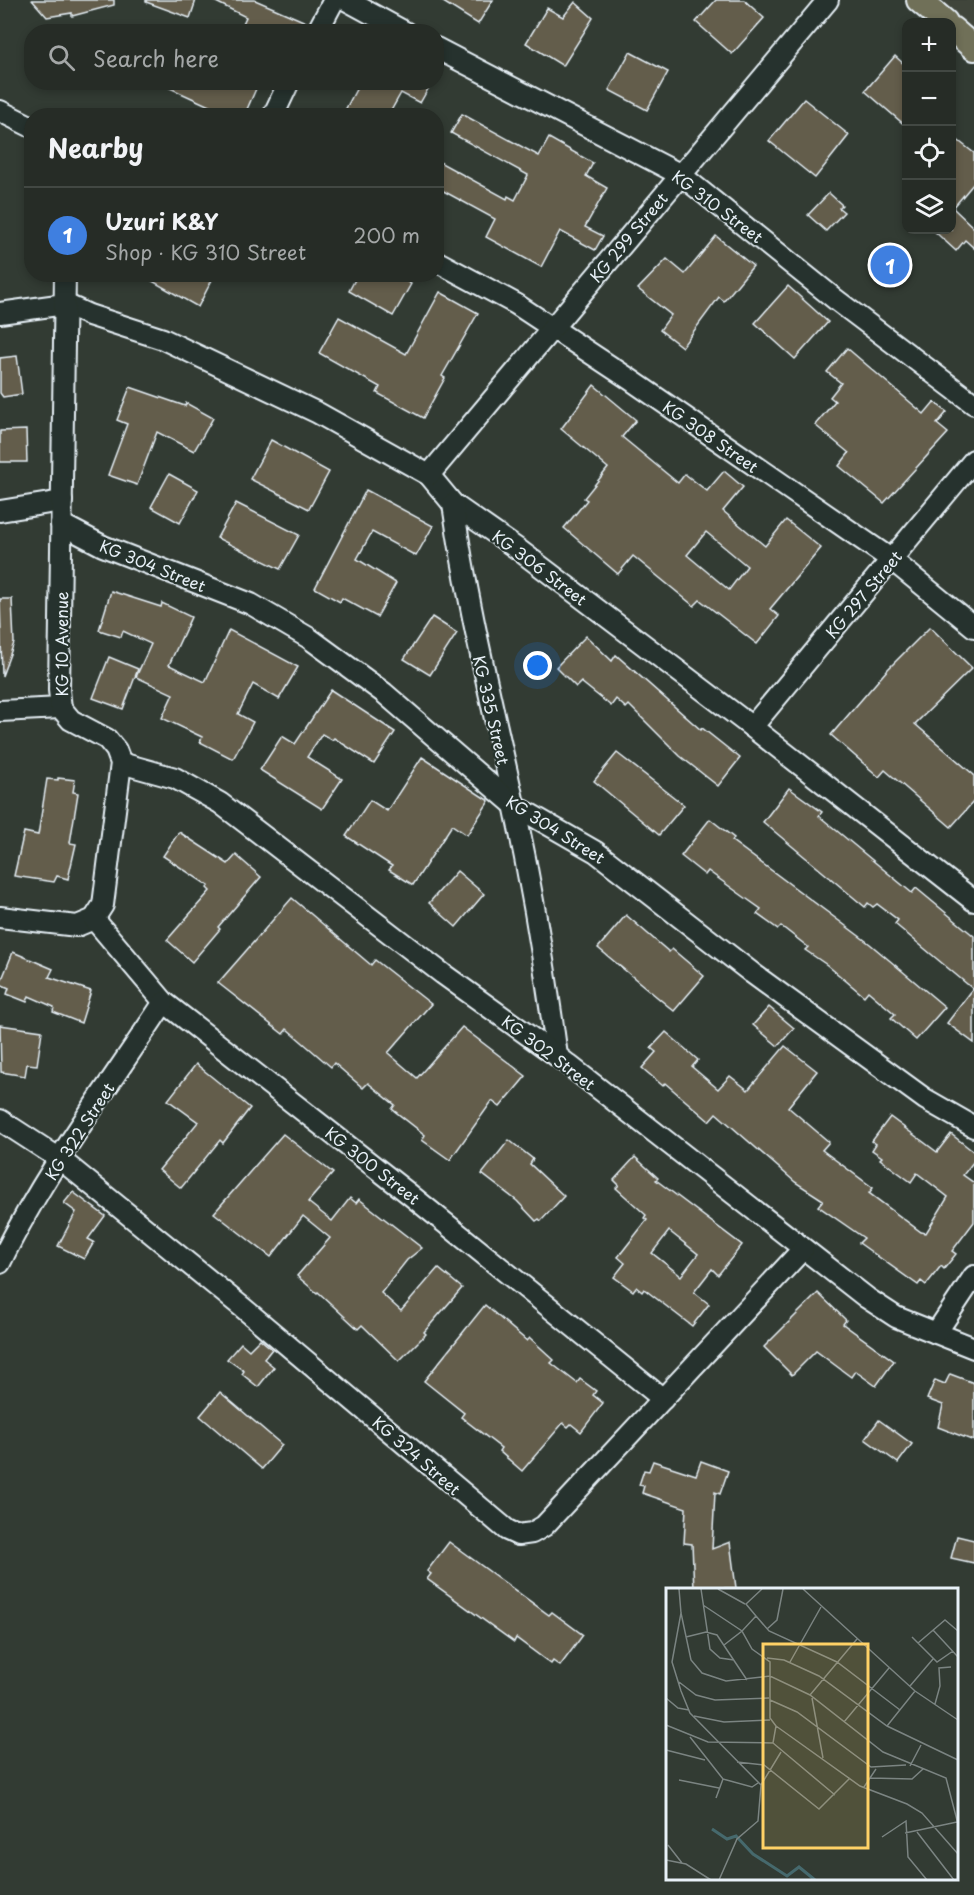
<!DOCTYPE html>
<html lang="en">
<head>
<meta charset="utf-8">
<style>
  :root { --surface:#262c26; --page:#323832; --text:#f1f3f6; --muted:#a4a7a7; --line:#424843; --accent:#8abfa5 }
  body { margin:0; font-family:"Playpen Sans",sans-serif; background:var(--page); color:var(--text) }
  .controls { position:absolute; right:18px; top:18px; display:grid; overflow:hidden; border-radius:12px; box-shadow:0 3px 9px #0003 }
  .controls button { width:54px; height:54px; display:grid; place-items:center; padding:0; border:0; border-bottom:2px solid var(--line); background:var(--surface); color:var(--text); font:30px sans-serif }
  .you { position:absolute; left:538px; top:666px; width:21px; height:21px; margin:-15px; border:4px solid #fff; border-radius:50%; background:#1a73e8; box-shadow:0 0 0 9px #1a73e833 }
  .badge { display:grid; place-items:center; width:39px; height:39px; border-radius:50%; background:var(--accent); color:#fff; font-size:20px; font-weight:700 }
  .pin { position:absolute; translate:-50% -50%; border:3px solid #fff; box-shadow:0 2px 6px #0006 }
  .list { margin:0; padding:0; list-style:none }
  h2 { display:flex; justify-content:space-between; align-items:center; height:78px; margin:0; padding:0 24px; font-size:26px }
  h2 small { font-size:20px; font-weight:400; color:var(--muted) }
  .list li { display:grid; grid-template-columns:39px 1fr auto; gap:18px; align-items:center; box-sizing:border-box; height:96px; padding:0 24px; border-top:2px solid var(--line) }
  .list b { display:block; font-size:22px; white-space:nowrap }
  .list p { margin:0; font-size:20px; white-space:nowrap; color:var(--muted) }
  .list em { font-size:20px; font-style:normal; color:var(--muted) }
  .icon { flex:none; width:33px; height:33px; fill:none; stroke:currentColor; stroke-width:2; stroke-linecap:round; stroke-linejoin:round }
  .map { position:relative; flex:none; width:974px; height:1895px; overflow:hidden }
  .search { position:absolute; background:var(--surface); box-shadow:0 3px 9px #0003; left:24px; top:24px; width:420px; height:66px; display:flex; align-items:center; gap:15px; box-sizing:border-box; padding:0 21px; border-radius:24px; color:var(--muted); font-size:22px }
  .panel { position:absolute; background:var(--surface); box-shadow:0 3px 9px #0003; left:24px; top:108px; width:420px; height:174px; border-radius:24px }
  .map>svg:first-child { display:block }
  .built { fill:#41453a }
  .building { fill:#635d4c; stroke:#e8f1f8; stroke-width:1.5; fill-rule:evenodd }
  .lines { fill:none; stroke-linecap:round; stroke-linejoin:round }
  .minor-casing { stroke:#e8f1f8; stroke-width:24 }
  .major-casing { stroke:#e8f1f8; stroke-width:28 }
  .minor { stroke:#26332d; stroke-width:20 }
  .major { stroke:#706f59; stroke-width:24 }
  .labels { text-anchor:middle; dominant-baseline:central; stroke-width:4.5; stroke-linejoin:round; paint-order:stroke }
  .street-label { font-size:16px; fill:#e8f1f8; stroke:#26332d }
  .inset-river { fill:none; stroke:#46696d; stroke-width:3 }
  .inset-road { fill:none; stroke:#7b8482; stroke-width:1.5 }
  .view { fill:#ffd166; fill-opacity:0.15; stroke:#ffd166; stroke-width:3 }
  .inset-edge { fill:none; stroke:#e8f1f8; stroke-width:3 }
</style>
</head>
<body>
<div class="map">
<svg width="974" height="1895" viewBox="0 0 974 1895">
  <rect width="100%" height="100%" fill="#323b33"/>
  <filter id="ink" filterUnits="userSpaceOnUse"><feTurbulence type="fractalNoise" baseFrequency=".0167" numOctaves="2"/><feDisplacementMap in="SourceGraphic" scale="12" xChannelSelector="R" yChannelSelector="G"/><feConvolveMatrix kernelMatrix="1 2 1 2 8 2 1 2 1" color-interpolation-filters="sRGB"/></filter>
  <g filter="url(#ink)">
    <polygon class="built" points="917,0 974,0 974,51"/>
    <g class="building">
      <polygon points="32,0 114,0 114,5 72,16 72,13 47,17"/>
      <polygon points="146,0 196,0 190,18 146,2"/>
      <polygon points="212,0 255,0 308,23 305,32 239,32 246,17"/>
      <polygon points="440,0 493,0 478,24"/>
      <polygon points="716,0 744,0 764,18 732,54 696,22"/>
      <polygon points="575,2 593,18 563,66 526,43 547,8 563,17"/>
      <polygon points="630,52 668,72 647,110 609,90"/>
      <polygon points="895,56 906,66 906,126 865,91"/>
      <polygon points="157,82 259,82 244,116 231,116"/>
      <polygon points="360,82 432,82 420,103 401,93 388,116 342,116"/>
      <polygon points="804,99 849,135 815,178 769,141"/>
      <polygon points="462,114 539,156 549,138 593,163 586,176 607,188 585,227 603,236 595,250 560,231 541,267 486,237 495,219 436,187 436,160 507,199 508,196 515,200 528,175 451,133"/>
      <polygon points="951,135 974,153 974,183 953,208 974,228 974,248 965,240 956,251 933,230 951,230"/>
      <polygon points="829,193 842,205 839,208 844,212 826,231 808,215"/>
      <polygon points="716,236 753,266 724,301 719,297 682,347 660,330 671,315 638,289 667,259 685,274"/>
      <polygon points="140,274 215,274 198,307"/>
      <polygon points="358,274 394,274 411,284 393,316 349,291"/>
      <polygon points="788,286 828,322 795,359 755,323"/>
      <polygon points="440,292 478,313 442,376 445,378 423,418 377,393 380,387 319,353 339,317 406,354"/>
      <polygon points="847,348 924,414 934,402 947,412 937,424 948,433 884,503 839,466 849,453 815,425 835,401 830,397 841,383 827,372"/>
      <polygon points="17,356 22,394 3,397 0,393 0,358"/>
      <path d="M594 385 636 420 622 437 678 483 685 474 707 491 724 471 743 487 723 511 765 546 786 520 821 548 770 609 779 616 757 644 700 600 694 606 633 556 618 574 564 528 587 500 584 498 608 468 561 429ZM706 532 747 566 729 590 687 555Z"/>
      <polygon points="130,387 185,406 186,403 213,418 194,451 157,432 137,485 108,475 127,424 117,420"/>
      <polygon points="26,430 27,462 0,462 0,431"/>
      <polygon points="271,440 329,472 309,509 250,479"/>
      <polygon points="169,474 198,490 180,523 151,507"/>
      <polygon points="366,490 433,526 416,556 372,532 357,559 396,583 377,617 342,598 340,602 315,588"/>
      <polygon points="236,503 299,535 280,569 217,538"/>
      <polygon points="111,591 161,607 162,603 191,617 169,665 205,682 229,630 298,667 279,699 253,684 238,714 253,722 233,759 200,742 202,737 162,718 173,694 136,677 151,644 123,631 121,637 99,630"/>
      <polygon points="0,599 12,599 14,643 2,676"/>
      <polygon points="432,617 457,633 430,675 404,659"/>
      <polygon points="930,627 972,668 915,724 974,775 974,801 951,827 885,770 879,777 831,735 888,669"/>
      <polygon points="586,636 612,661 616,655 701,730 702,728 740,758 718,786 680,756 629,705 626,708 616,699 611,706 581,682 576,687 556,667"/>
      <polygon points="109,657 138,669 123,709 93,698"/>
      <polygon points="331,690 395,732 374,764 334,738 332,740 322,734 307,757 342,779 322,809 260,770 282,736 295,744"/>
      <polygon points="617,753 684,805 659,835 594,781"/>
      <polygon points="422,757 489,801 467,835 452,825 413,885 389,870 392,866 346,836 370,800 387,811"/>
      <polygon points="58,778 75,780 73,792 78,793 70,843 76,844 68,879 57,876 54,882 14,876 24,832 38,835 47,779 58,780"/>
      <polygon points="789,788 822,812 819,816 912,893 916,888 974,936 974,1043 947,1023 973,989 895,924 898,920 877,904 873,907 868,903 865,907 763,822"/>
      <polygon points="710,819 734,838 732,841 870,944 945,1007 916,1040 891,1018 895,1014 868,991 864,996 827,965 805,950 808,947 781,926 778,929 757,914 761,909 747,899 708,871 705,875 681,856"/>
      <polygon points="179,832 228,864 236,855 261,877 218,927 220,929 192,962 167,940 210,891 207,888 209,886 163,856"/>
      <polygon points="457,871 484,894 456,927 429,903"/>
      <polygon points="292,898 371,965 375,960 431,1004 388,1053 417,1078 462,1027 526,1076 500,1107 492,1101 450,1160 422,1140 425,1135 392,1109 395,1105 368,1083 363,1088 334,1063 331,1067 287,1029 283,1034 218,983"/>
      <polygon points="626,915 669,952 672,949 704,976 674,1011 598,948"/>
      <polygon points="13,952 53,969 49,977 91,991 81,1023 53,1012 54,1007 29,996 27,1002 7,994 9,988 0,984"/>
      <polygon points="769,1007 794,1028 778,1046 753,1025"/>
      <polygon points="0,1025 42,1031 37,1065 27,1064 25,1076 1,1072"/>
      <polygon points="666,1032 698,1060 692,1067 718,1089 730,1076 748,1090 785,1046 817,1071 788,1107 829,1142 822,1150 873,1188 869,1193 921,1232 926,1233 948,1197 917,1173 911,1182 880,1159 882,1157 872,1150 876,1144 872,1141 890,1117 937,1152 951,1134 974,1152 974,1161 963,1175 974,1183 974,1222 952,1251 956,1254 944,1269 941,1266 926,1285 921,1281 918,1285 859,1243 864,1238 818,1206 823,1200 795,1182 716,1113 709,1121 665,1083 663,1086 642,1068 656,1052 651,1048"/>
      <polygon points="196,1064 250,1108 223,1143 220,1140 181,1188 159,1170 198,1122 168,1100"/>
      <polygon points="283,1134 333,1173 308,1202 332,1221 350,1198 356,1203 359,1199 422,1248 407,1260 381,1293 401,1311 438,1268 462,1288 424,1332 426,1334 399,1361 362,1325 358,1329 318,1292 317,1293 297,1276 330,1238 303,1216 271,1257 214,1213"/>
      <polygon points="509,1140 533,1159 530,1164 564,1196 541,1221 539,1219 536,1221 517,1201 482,1174"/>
      <path d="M635 1157 658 1178 656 1180 742 1245 718 1275 712 1269 694 1292 709 1304 692 1326 644 1289 642 1292 636 1287 633 1291 614 1277 625 1263 618 1257 647 1220 644 1218 646 1215 616 1188 619 1185 614 1180ZM669 1231 698 1254 681 1276 652 1253Z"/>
      <polygon points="73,1192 105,1216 88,1239 94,1242 84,1259 58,1246 76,1212 64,1203"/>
      <polygon points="818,1293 846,1320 843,1324 894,1361 876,1386 855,1371 851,1377 816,1351 792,1375 764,1347"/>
      <polygon points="485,1305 527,1341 530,1338 554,1360 551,1363 577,1383 580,1379 596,1391 593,1395 603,1403 581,1432 571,1424 568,1427 563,1423 522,1471 499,1451 501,1448 461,1417 464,1413 424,1381"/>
      <polygon points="260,1339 272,1349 264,1359 274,1367 258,1387 242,1374 244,1371 227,1359 241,1343 249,1350"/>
      <polygon points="950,1374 974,1383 974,1441 938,1427 943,1405 927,1399 935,1380 945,1384"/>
      <polygon points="220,1392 282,1445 262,1469 200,1416"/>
      <polygon points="879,1420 912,1444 898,1463 865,1439"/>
      <polygon points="653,1461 696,1475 701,1461 728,1471 720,1494 715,1492 712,1549 730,1542 736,1588 694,1589 692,1544 684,1543 686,1508 642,1493 644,1486 639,1485 644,1470 649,1471"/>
      <polygon points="957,1536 974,1540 974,1563 951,1558"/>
      <polygon points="449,1542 549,1615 552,1612 583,1635 560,1666 553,1661 551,1664 516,1638 514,1642 427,1579 431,1574 427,1571"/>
    </g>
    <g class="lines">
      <defs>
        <g id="minor">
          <polyline points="346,0 405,32"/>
          <polyline points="317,32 334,0"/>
          <polyline points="436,48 681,175 835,299 974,404"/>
          <polyline points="0,111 32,127"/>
          <polyline points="273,116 289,82"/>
          <polyline points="436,261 516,304 631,380 892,560 974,627"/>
          <polyline points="0,313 65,304 89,315 163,339 318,413 429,475 453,504 519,550 752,727 974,901"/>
          <polyline points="429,475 828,0"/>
          <path d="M453 504C468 608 492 703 514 804 532 888 546 972 557 1056"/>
          <polyline points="0,511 62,501"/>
          <polyline points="61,524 103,546 251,604 309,638 384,693 514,805 596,852 752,973 925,1099 974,1127"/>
          <polyline points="0,711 61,708"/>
          <polyline points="752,727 974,460"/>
          <polyline points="121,763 175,778 220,803 443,974 557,1056 867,1298 896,1317 974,1348"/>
          <polyline points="0,917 77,926 94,919 103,905 121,763 116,750 107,739 71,720 61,708 59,690 65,274"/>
          <polyline points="94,919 164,1002 408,1193 663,1399"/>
          <polyline points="0,1120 60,1159 242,1307 507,1530 518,1535 532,1533 544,1526 803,1249"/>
          <path d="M0 1263C45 1171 108 1087 164 1002"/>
          <polyline points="936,1333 974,1276"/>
        </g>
        <g id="major">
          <polyline points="919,0 945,22"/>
          <polyline points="952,29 974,48"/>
        </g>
      </defs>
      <use href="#minor" class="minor-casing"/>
      <use href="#major" class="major-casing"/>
      <use href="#minor" class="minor"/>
      <use href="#major" class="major"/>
    </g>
  </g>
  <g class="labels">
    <g class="street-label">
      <text transform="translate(718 206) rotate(37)">KG 310 Street</text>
      <text transform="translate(628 237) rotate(-50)">KG 299 Street</text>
      <text transform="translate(711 436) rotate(35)">KG 308 Street</text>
      <text transform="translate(153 565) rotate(22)">KG 304 Street</text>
      <text transform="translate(540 567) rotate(37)">KG 306 Street</text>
      <text transform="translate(863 594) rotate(-50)">KG 297 Street</text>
      <text transform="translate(61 644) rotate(-90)">KG 10 Avenue</text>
      <text transform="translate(492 710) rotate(77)">KG 335 Street</text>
      <text transform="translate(556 829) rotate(32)">KG 304 Street</text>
      <text transform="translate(549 1052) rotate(37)">KG 302 Street</text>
      <text transform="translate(79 1131) rotate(-57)">KG 322 Street</text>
      <text transform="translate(373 1165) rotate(38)">KG 300 Street</text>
      <text transform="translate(417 1455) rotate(41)">KG 324 Street</text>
    </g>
  </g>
  <g transform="translate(666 1588)">
    <rect width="292" height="292" fill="#323b33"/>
    <path class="inset-river" d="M46 241 61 251 70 248 87 266 121 288 133 279 149 292"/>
    <path class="inset-road" d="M13 1 15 25 6 74 15 103 24 125 95 197 92 233 71 251 53 292M35 1 44 61 54 70 68 72M52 1 79 16M137 1 249 103 292 132M37 17 76 43 58 57M15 25 25 72 36 85 60 93 104 88 144 107 217 164 280 190 292 236M90 28 103 43 171 74 234 122M101 41 111 32 117 1M267 42 292 69M20 49 40 44 51 47 81 92M246 49 271 74 287 63M252 55 279 32 292 43M101 70 118 72 153 88 221 138 292 172M124 74 155 19M13 94 30 107 49 112 103 110M244 98 267 71M144 107 191 51M0 110 12 120 23 122M146 110 157 170M104 112 131 124 205 179 240 177M269 116 274 98 273 80 285 79M28 128 58 134 104 132M178 134 223 80M0 137 42 154 107 155 110 138 104 130V74L86 61 76 43 90 28 80 16 96 1M110 138 194 198 241 216 256 225 292 266M221 138 249 103M24 149 57 191M107 155 169 207M0 162 39 172M71 174 98 177 153 221 184 190M244 178 255 157M204 190 246 191 257 181M57 191 86 199 92 195M13 192 53 200M95 197 115 164M198 199 210 181M50 210 57 191M251 244 288 292M239 245 291 234M216 249 240 233 242 269 261 292M2 257 16 275M0 272 20 276 45 292"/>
    <path class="view" d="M97 56H202V260H97Z"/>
    <rect width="292" height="292" class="inset-edge"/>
  </g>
</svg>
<div class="controls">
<button>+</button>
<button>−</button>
<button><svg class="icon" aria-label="locate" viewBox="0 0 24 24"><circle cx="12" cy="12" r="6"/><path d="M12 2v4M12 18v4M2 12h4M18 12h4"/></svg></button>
<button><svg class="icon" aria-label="layers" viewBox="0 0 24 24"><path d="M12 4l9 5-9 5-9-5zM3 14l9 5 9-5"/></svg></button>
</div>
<div class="you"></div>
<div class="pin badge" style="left:890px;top:265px;background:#3f7fe0">1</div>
<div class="search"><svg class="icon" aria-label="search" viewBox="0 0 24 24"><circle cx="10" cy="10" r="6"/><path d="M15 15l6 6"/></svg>Search here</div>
<section class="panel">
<h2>Nearby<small></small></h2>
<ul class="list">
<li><span class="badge" style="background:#3f7fe0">1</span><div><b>Uzuri K&amp;Y</b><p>Shop · KG 310 Street</p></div><em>200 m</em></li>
</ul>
</section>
</div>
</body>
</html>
